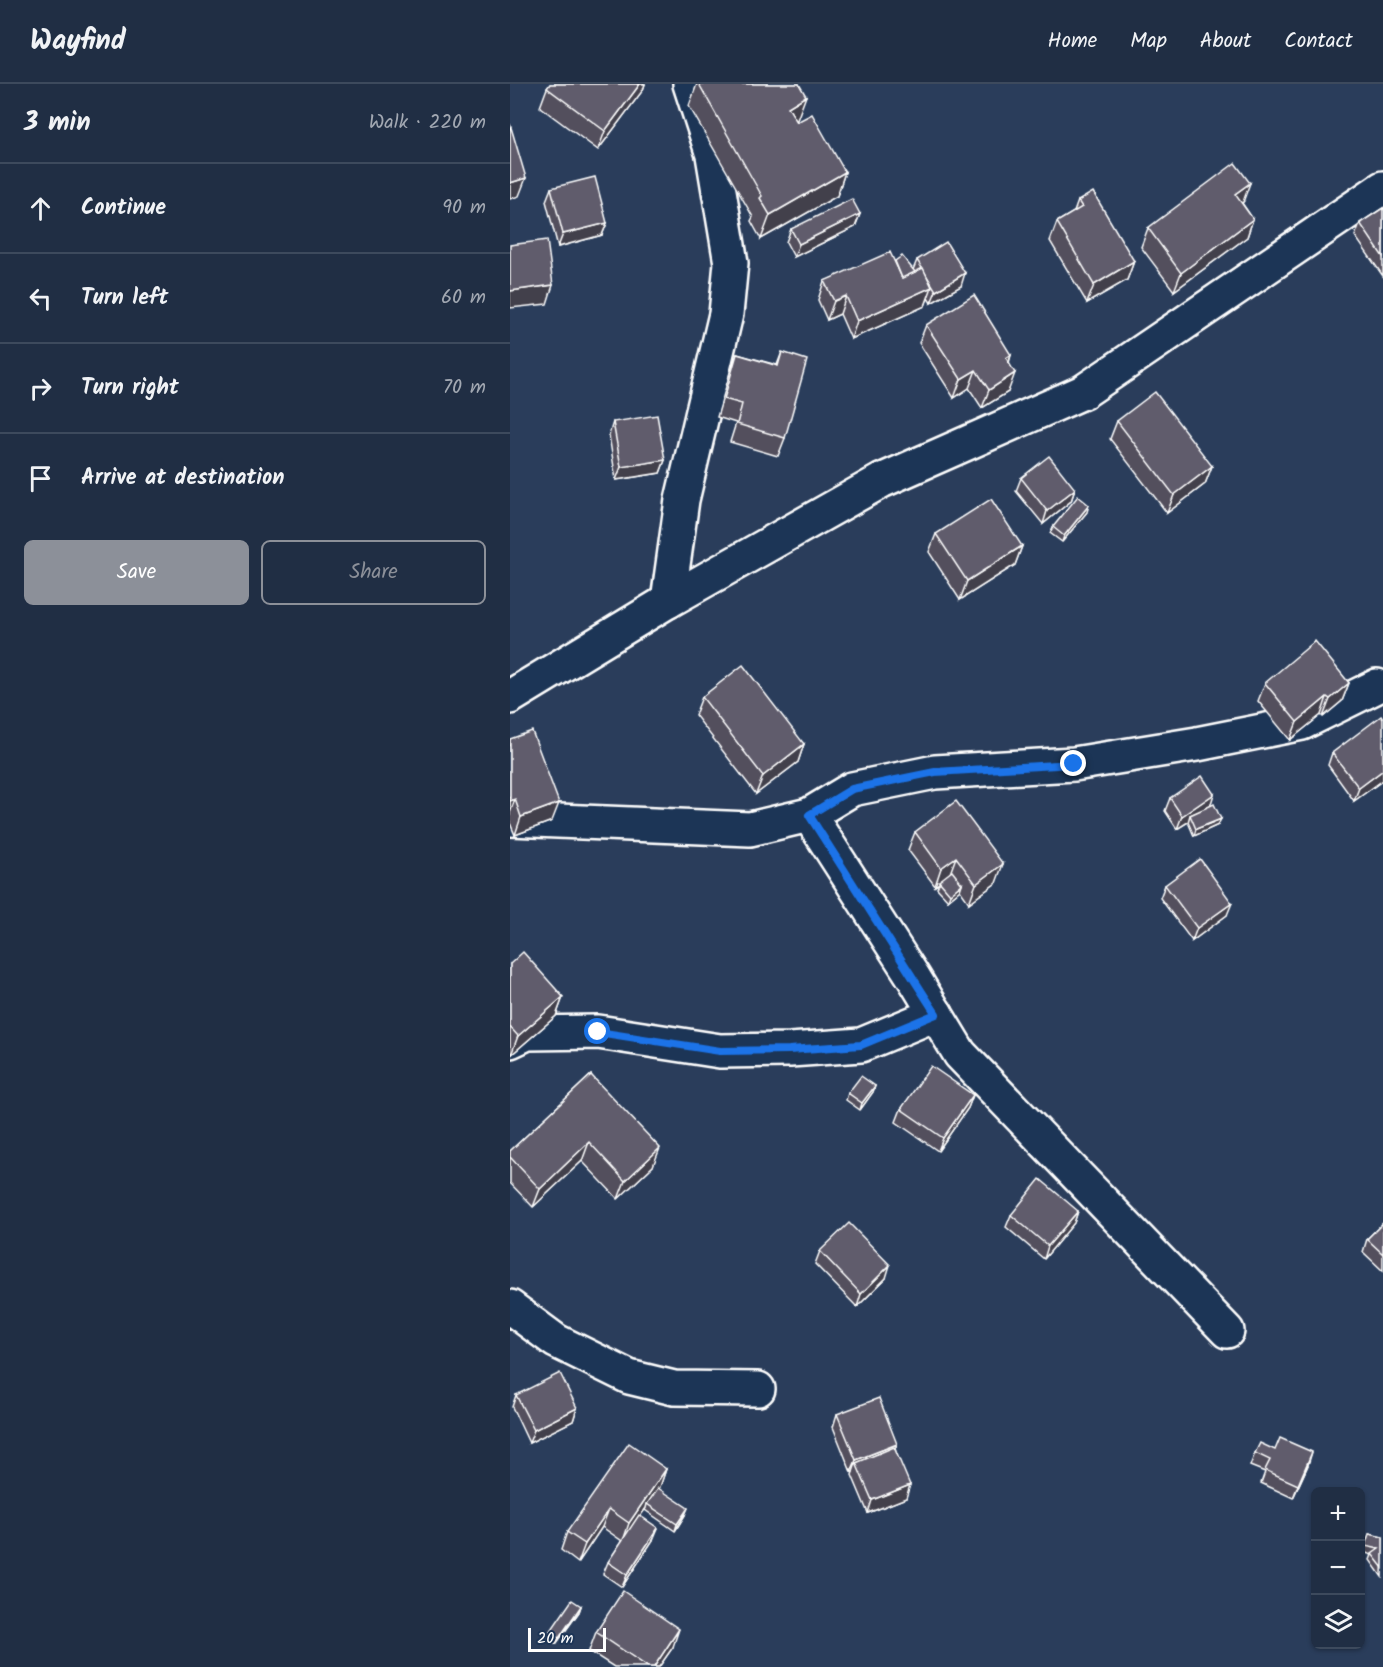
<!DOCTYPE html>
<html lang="en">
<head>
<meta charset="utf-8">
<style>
  :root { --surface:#202e44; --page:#28364b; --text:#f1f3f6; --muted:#a2a8b2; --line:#3d4a5d; --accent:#8c9099 }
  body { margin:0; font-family:Kalam,sans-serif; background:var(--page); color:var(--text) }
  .controls { position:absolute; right:18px; bottom:18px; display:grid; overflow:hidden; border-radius:9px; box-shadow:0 2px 4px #0004 }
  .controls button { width:54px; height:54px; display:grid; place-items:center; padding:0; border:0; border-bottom:2px solid var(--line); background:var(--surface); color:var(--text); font:30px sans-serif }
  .scale { position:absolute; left:18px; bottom:15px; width:78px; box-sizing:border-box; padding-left:6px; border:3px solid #fff; border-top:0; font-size:16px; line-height:21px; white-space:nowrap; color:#fff; -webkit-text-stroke:4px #1d3557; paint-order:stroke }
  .stop { position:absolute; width:18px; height:18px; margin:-14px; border:4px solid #1a73e8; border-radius:50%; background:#fff }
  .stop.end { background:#1a73e8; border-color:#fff; box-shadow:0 2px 6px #0008 }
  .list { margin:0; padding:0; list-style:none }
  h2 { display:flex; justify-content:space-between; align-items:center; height:78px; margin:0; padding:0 24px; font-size:26px }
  h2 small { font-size:20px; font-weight:400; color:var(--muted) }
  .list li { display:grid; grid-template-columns:39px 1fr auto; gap:18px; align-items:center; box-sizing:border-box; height:90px; padding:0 24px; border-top:2px solid var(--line) }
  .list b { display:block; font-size:22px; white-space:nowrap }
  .list em { font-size:20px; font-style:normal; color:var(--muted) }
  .actions { display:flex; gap:12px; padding:18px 24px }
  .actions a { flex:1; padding:14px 0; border:2px solid var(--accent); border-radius:9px; text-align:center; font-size:21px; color:var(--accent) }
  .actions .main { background:var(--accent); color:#fff }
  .icon { flex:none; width:33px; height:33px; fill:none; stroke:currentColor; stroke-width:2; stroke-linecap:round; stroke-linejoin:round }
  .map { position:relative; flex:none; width:873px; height:1583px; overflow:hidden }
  header { display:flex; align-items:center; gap:36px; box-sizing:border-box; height:84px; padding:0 30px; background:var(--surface); border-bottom:2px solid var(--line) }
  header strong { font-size:28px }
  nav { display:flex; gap:33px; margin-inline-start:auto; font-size:21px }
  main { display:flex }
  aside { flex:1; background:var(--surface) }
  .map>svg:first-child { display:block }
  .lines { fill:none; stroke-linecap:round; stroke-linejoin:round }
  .minor-casing { stroke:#fff; stroke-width:38 }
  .minor { stroke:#1d3557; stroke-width:33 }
  .wall { fill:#534f5d; stroke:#fff; stroke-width:1.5 }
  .shaded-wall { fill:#43404c; stroke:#fff; stroke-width:1.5 }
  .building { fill:#605c6c; stroke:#fff; stroke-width:1.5 }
  .route { stroke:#1a73e8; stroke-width:8 }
</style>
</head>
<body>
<header>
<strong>Wayfind</strong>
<nav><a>Home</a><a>Map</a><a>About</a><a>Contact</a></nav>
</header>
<main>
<aside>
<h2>3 min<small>Walk · 220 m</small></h2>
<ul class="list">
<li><svg class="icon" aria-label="ahead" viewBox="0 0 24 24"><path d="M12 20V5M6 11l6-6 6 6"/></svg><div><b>Continue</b></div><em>90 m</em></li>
<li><svg class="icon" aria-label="left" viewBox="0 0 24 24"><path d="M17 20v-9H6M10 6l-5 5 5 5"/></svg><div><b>Turn left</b></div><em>60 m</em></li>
<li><svg class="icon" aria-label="right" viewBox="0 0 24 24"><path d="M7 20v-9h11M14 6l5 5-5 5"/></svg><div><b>Turn right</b></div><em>70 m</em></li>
<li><svg class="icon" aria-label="arrive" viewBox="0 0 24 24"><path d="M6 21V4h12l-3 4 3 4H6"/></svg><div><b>Arrive at destination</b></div></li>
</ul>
<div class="actions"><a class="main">Save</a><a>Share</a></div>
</aside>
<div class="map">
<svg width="873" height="1583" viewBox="0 0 873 1583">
  <rect width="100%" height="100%" fill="#2a3d5b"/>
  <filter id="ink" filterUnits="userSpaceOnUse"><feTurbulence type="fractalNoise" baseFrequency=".0167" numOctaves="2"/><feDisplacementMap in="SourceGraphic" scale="12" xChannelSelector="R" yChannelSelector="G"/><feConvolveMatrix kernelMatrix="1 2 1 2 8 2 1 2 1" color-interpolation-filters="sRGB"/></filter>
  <g filter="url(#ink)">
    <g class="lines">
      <defs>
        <g id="minor">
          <polyline points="158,517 172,416 216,230 221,179 203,71 180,0"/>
          <polyline points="0,613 158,517 371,397 573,308 873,104"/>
          <polyline points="299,731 404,894 450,970 717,1247"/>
          <polyline points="0,735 240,745 299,731 342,705 425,688 564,680 687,660 792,639 867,602"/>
          <polyline points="0,957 17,949 88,948 210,967 280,966 351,961 426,930"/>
          <polyline points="0,1223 46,1257 119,1293 164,1304 248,1305"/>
        </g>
      </defs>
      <use href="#minor" class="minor-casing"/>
      <use href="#minor" class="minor"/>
    </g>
    <g class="wall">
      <polygon points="40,0 135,0 133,6 88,66 30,23 37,4"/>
      <polygon points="187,0 289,0 287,36 286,37 335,88 327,112 251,155 241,137 243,133 179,22"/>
      <polygon points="41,104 97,139 92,151 48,163 36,117"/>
      <polygon points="568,117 624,177 617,196 577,219 540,157 547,138 564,128"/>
      <polygon points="733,118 732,119 743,135 737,153 664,207 631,163 638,144"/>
      <polygon points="873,124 873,192 845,152 850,139"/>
      <polygon points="350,130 345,143 284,173 276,158 281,145"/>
      <polygon points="407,176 451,202 421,219 418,214 415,222 341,255 330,230 317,236 308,216 314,197 385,177 403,186"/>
      <polygon points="416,241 501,271 499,279 498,308 472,324 459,304 444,314 409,259"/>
      <polygon points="272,268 275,354 268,372 220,358 226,339 207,333 220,289 227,270 267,281"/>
      <polygon points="607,337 702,382 695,400 657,429 600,355"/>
      <polygon points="103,338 155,376 150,389 106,396 99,351"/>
      <polygon points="511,394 565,405 561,417 533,440 506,407"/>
      <polygon points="577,428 552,458 540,449 543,443"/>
      <polygon points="426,450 512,462 505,481 450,516 419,468"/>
      <polygon points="755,599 839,599 832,617 813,633 811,631 780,656 748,617"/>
      <polygon points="192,613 294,660 288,678 246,710 185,631"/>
      <polygon points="0,655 42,737 5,751 0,739"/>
      <polygon points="822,669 873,696 844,717 818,681"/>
      <polygon points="660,714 700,722 708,741 684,752 678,738 667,745 655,727"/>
      <polygon points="405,748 486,799 459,819 450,806 438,816 427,804 429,799 425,802 398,766"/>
      <polygon points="655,801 717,831 682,857 650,814"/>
      <polygon points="0,880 53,913 46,932 1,971 0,969"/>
      <polygon points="81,991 143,1082 108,1115 72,1077 23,1123 0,1099 0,1067"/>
      <polygon points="365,1002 363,1008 350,1026 336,1016 338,1009"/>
      <polygon points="463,1011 458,1024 428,1067 386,1038 391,1025"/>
      <polygon points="568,1127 564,1139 534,1175 496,1143 501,1131"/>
      <polygon points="873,1139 873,1187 853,1168 857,1155"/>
      <polygon points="310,1167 376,1194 347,1223 305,1180"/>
      <polygon points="6,1311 67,1324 63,1337 19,1359 2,1323"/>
      <polygon points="327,1330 387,1360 385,1364 396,1414 358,1429 342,1391 343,1388 341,1388 323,1343"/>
      <polygon points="765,1366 798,1381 783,1414 751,1399 755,1388 740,1382 745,1369"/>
      <polygon points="156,1385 149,1405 175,1431 165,1447 135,1426 136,1424 130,1432 143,1456 112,1503 93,1490 98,1478 112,1457 92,1443 68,1479 51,1466 57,1448"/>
      <polygon points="859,1450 873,1453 872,1493 860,1476 862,1471 853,1468"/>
      <polygon points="71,1522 69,1528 46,1560 38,1554 40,1548"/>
      <polygon points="86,1548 163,1563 149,1583 104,1583 79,1567"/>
    </g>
    <g class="shaded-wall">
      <polygon points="130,0 135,0 133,6 88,66 95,47"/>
      <polygon points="296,12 287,36 270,46 278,23"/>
      <polygon points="335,88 327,112 251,155 260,131"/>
      <polygon points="16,94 9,112 0,115 0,99"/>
      <polygon points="740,99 733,118 718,129 725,110"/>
      <polygon points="350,130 345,143 284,173 289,160"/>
      <polygon points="743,135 737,153 664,207 671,189"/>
      <polygon points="97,139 92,151 48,163 53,150"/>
      <polygon points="624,177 617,196 577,219 584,201"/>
      <polygon points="455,189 451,202 421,219 426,207"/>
      <polygon points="43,201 37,220 0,224 0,207"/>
      <polygon points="422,203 415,222 341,255 347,237"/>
      <polygon points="336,212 330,230 317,236 324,217"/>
      <polygon points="501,271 495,289 496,274"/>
      <polygon points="466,286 459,304 444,314 451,295"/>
      <polygon points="505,289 498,308 472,324 479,306"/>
      <polygon points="155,376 150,389 106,396 111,383"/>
      <polygon points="702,382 695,400 657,429 664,411"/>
      <polygon points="565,405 561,417 533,440 537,427"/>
      <polygon points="579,421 577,428 552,458 554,452"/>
      <polygon points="512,462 505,481 450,516 457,497"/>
      <polygon points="839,599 832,617 813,633 820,615"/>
      <polygon points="817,613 811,631 780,656 787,638"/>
      <polygon points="294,660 288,678 246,710 253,692"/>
      <polygon points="873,686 873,696 844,717 849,704"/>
      <polygon points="704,710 700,723 680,731 678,738 667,745 672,732"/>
      <polygon points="5,715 0,729 0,717"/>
      <polygon points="49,719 42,737 5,751 11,733"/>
      <polygon points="711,735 708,741 684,752 686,745"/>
      <polygon points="446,773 439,792 429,797 429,799 425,802 431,784"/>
      <polygon points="493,780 486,799 459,819 466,800"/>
      <polygon points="452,800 450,806 438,816 440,810"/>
      <polygon points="722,819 717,831 682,857 687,844"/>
      <polygon points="53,913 46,932 1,971 8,952"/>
      <polygon points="365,1002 363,1008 350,1026 352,1019"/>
      <polygon points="463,1011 458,1024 428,1067 433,1054"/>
      <polygon points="79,1058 72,1077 23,1123 30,1105"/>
      <polygon points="150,1064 143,1082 108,1115 115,1097"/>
      <polygon points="568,1127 564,1139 534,1175 538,1162"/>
      <polygon points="380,1181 376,1194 347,1223 351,1210"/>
      <polygon points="67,1324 63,1337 19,1359 24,1346"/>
      <polygon points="387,1360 382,1372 346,1379 343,1388 341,1388 346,1376"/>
      <polygon points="802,1368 798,1381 783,1414 788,1401"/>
      <polygon points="156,1385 150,1403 138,1420 137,1420 136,1424 113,1457 119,1439"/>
      <polygon points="400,1401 396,1414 358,1429 362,1416"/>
      <polygon points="178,1424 175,1431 165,1447 167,1440"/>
      <polygon points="99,1425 92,1443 68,1479 75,1460"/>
      <polygon points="148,1444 143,1456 112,1503 117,1491"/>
      <polygon points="71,1522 69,1528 46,1560 49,1554"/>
      <polygon points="169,1545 163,1563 149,1583 144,1583"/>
    </g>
    <g class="building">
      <polygon points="40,0 130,0 95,47 37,4"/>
      <polygon points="189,0 289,0 296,12 278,23 287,38 302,30 335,88 260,131 250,114 252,112"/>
      <polygon points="0,40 16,94 0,99"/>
      <polygon points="725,79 740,99 725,110 743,135 671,189 638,144"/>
      <polygon points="85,93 97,139 53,150 41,104"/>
      <polygon points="583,108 624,177 584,201 547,138 572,123 568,117"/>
      <polygon points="342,115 350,130 289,160 281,145"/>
      <polygon points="873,124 873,173 850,139"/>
      <polygon points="37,156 43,201 0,207 0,161"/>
      <polygon points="436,158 455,189 426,207 407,176"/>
      <polygon points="380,168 392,194 413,184 422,203 347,237 336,212 324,217 314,197"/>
      <polygon points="392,172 405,188 392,194 385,177"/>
      <polygon points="464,211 501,271 496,274 505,289 479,306 466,286 451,295 416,241"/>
      <polygon points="272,268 297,276 275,354 227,340 232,320 214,315 227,270 268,282"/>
      <polygon points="645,308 702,382 664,411 607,337"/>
      <polygon points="147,331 155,376 111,383 103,338"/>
      <polygon points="539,372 565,405 537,427 511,394"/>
      <polygon points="568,412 579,421 554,452 543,443"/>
      <polygon points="481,415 512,462 457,497 426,450"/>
      <polygon points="805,557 839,599 820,615 817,613 787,638 755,599"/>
      <polygon points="233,581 294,660 253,692 192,613"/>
      <polygon points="871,632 873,635 873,686 849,704 822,669"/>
      <polygon points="22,647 49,719 11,733 5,715 0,717 0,655"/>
      <polygon points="692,692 704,710 672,732 660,714"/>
      <polygon points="446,717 493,780 466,800 446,773 431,784 405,748"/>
      <polygon points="704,720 711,735 686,745 680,731"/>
      <polygon points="690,775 722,819 687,844 655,801"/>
      <polygon points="442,787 452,800 440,810 429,797"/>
      <polygon points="13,868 53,913 8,952 0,943 0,880"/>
      <polygon points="421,982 463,1011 433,1054 391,1025"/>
      <polygon points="81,991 150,1064 115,1097 79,1058 30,1105 0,1073 0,1067"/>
      <polygon points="351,992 365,1002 352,1019 338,1009"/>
      <polygon points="530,1095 568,1127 538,1162 501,1131"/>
      <polygon points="339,1139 380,1181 351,1210 310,1167"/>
      <polygon points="873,1139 873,1170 857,1155"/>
      <polygon points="50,1289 67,1324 24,1346 6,1311"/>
      <polygon points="369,1314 387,1360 346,1376 327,1330"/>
      <polygon points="770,1354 802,1368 788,1401 755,1386 760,1376 745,1369 750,1359 765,1366"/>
      <polygon points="119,1359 156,1385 119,1439 99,1425 75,1460 57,1448"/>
      <polygon points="384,1363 400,1401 362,1416 346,1379"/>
      <polygon points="148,1404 178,1424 167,1440 137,1420"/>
      <polygon points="129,1431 148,1444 117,1491 98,1478"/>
      <polygon points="859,1450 873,1453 873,1484 862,1470 869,1465 855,1462"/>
      <polygon points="113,1507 169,1545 144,1583 138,1583 86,1548"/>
      <polygon points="62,1516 71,1522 49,1554 40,1548"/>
    </g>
  </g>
  <g class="lines" filter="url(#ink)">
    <polyline class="route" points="88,948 210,967 279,966 351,961 426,930 299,731 342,705 425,688 564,680"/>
  </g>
</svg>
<div class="controls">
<button>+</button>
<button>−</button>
<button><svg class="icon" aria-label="layers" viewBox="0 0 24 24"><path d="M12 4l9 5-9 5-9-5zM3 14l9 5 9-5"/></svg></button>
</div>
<div class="scale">20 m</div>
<div class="stop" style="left:88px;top:948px"></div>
<div class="stop end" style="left:564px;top:680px"></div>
</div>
</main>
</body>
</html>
